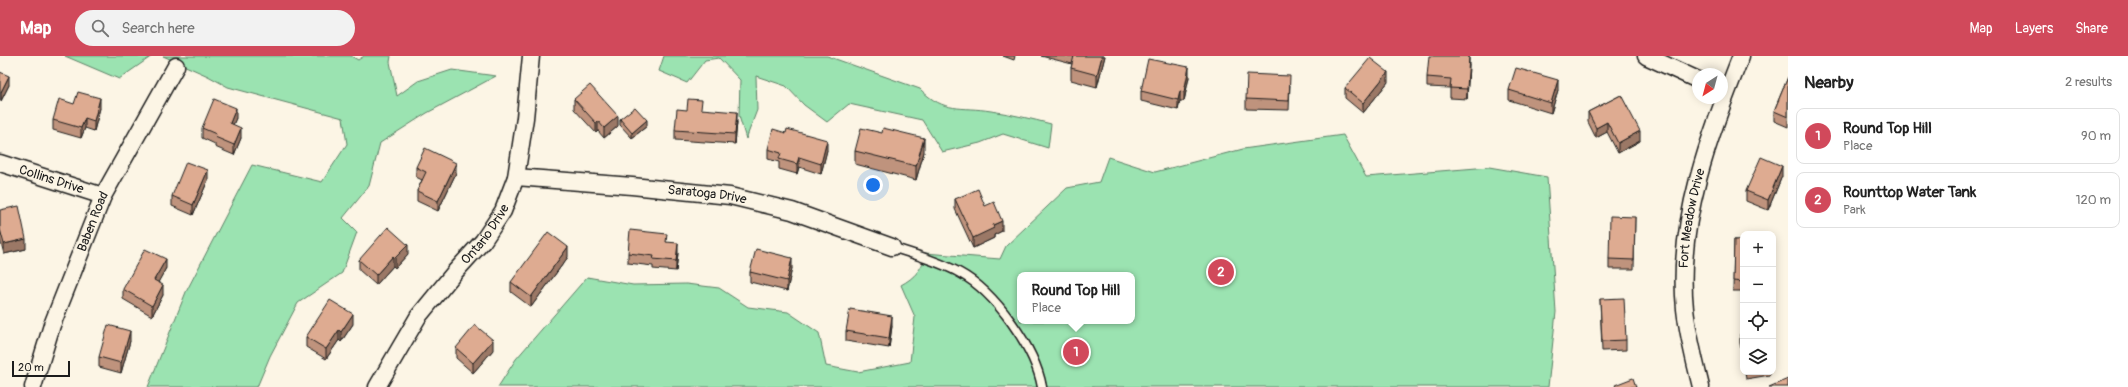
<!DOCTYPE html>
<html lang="en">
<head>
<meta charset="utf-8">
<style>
  :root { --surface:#fff; --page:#f2f2f2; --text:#222; --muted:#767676; --line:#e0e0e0; --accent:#d1495b }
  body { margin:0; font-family:Pangolin,sans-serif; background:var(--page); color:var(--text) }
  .controls { position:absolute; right:12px; bottom:12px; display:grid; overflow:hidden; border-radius:8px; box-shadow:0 2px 10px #0003 }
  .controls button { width:36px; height:36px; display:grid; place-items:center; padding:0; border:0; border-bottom:1px solid var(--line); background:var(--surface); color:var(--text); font:20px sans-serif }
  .compass { position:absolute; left:1692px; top:12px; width:36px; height:36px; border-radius:50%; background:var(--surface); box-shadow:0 2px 10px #0003; rotate:216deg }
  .scale { position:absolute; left:12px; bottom:10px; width:58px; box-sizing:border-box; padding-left:4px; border:2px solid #1c1c1c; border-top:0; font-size:11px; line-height:14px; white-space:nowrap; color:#1c1c1c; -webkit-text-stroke:3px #fcf5e5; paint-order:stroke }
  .you { position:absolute; left:873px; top:129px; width:14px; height:14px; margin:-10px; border:3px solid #fff; border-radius:50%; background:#1a73e8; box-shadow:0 0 0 6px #1a73e833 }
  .badge { display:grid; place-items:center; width:26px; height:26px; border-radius:50%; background:var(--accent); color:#fff; font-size:13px; font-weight:700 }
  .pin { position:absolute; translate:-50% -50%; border:2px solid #fff; box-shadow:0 1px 4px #0006 }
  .popup { position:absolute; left:1017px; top:216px; width:118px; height:52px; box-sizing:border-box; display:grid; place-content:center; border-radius:8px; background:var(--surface); filter:drop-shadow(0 1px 3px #0005); font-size:13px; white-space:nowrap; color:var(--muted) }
  .popup b { font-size:15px; color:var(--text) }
  .popup::after { content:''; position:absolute; left:50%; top:100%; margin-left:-8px; border:8px solid transparent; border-top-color:var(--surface) }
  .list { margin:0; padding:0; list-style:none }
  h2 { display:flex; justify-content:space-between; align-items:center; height:52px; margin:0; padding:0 16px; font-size:17px }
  h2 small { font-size:13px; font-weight:400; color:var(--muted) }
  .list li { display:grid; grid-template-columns:26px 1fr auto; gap:12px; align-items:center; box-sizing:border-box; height:56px; margin:0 8px 8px; padding:0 8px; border:1px solid var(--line); border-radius:8px }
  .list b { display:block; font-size:15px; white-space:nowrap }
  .list p { margin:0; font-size:13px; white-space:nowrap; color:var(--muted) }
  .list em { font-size:13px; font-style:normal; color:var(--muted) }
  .icon { flex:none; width:22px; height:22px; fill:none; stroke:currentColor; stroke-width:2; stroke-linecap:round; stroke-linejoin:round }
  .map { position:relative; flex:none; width:1788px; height:331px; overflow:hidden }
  header { display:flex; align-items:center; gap:24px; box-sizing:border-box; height:56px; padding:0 20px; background:var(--accent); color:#fff }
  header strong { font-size:19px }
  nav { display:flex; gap:22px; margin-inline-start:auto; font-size:14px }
  .search { width:280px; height:36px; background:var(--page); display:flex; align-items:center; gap:10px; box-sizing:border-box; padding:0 14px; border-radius:22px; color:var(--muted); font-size:15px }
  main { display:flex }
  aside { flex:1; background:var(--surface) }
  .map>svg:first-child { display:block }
  .green { fill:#9be3b1; stroke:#5c8066; fill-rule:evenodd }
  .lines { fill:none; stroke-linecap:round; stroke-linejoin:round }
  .service-casing { stroke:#1c1c1c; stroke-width:11 }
  .minor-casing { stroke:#1c1c1c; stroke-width:19 }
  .service { stroke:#fcf5e5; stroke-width:8 }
  .minor { stroke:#fcf5e5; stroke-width:16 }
  .wall { fill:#bf937d; stroke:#1c1c1c }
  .shaded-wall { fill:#9b7866; stroke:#1c1c1c }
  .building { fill:#deab91; stroke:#1c1c1c }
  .labels { text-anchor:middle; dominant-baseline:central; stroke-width:3; stroke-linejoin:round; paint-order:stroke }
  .street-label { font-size:13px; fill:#1c1c1c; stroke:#fcf5e5 }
</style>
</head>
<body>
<header>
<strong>Map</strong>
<div class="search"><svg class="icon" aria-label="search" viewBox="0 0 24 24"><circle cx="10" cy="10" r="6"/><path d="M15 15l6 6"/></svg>Search here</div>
<nav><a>Map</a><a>Layers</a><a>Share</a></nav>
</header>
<main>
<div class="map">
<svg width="1788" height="331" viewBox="0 0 1788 331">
  <rect width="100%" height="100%" fill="#fcf5e5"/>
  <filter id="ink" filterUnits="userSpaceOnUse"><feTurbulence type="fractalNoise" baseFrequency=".025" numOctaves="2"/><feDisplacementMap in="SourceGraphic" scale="8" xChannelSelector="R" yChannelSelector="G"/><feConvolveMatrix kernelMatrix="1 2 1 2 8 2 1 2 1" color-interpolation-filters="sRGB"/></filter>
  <g filter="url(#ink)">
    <g class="green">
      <polygon points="65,0 152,0 119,23"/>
      <polygon points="163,0 351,0 358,4 364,0 391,0 390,6 397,40 418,25 452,14 496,20 427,57 380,87 369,130 343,162 357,176 342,217 298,247 270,300 257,331 148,331 186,236 252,109 322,126 347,88 343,62 228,31 208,20"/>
      <path d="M664 0H827L920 33C945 58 961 50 991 55 1011 58 1032 63 1051 68L1048 92 1003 78 980 87 942 96 922 64 849 48 827 66 804 49 786 30 756 20 757 54 746 83 739 60 740 24 719 2 705 4 687 27 659 15Z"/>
      <path d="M1343 79 1366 121 1489 111 1547 121 1556 256 1548 331H498L516 303 587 221 633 229 686 228 719 232 748 251 788 256 819 277 826 310 858 316 910 306 915 261 901 229C914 222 924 212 925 197L1000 203 1006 190 1067 132 1099 126 1108 101 1155 116 1243 93ZM1020 219H1132V265H1020Z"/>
    </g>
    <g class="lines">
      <defs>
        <path id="service" d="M892 191C915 199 939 205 960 217 995 236 1035 292 1042 331"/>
        <g id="minor">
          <polyline points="1646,0 1698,24"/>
          <path id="s1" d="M0 107 103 140"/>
          <path id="s2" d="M516 121 632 130 730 140 792 155 892 191"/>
          <path id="s3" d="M33 331 52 269 103 140 176 10"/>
          <path id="s4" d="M377 331 418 261 454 217 483 185 503 155 516 121 525 62 531 0"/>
          <path id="s5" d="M1701 331C1695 306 1688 280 1685 253 1676 166 1710 79 1741 0"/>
        </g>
      </defs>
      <use href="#service" class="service-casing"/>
      <use href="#minor" class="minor-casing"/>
      <use href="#service" class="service"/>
      <use href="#minor" class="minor"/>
    </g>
    <g class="wall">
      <polygon points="1003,0 1015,0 1014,4"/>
      <polygon points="1041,0 1105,0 1097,31 1071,24 1071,12 1072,8"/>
      <polygon points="1469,9 1467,43 1450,42 1450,32 1427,31 1427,21"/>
      <polygon points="0,16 9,29 1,45 0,45"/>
      <polygon points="1189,21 1184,45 1180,45 1178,54 1141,45 1141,35"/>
      <polygon points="1788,21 1788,71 1774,65 1774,55"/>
      <polygon points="1388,26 1363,57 1345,42 1345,32"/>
      <polygon points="1290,29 1289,54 1246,53 1246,43"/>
      <polygon points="1509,34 1558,34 1551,57 1509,44"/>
      <polygon points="1621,39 1640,85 1618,97 1607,76 1596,82 1588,66 1588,56"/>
      <polygon points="574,43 618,70 604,82 598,75 596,77 574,53"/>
      <polygon points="74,48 100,52 94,75 85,72 81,82 53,74 53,64"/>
      <polygon points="702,53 737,66 735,88 675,84 675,74 687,54"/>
      <polygon points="236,62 233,68 241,82 234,99 215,91 215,88 202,82 202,72"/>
      <polygon points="620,63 647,70 632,82 620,69"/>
      <polygon points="786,77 827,94 821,118 799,111 797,118 779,113 779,106 768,103 768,93"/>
      <polygon points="855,95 924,96 916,124 855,108"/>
      <polygon points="416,111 456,117 438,155 417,145 417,135 422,124 416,121"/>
      <polygon points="1782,120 1768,154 1746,145 1746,135"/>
      <polygon points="208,124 193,159 172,150 172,140"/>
      <polygon points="955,143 985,150 1002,175 994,179 994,182 973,192 955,153"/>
      <polygon points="0,154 26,193 4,198 0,183"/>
      <polygon points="1635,161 1634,213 1609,213 1609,203"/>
      <polygon points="1734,184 1743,184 1743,235 1733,235"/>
      <polygon points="667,186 678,197 676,215 653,213 653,210 628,207 628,197"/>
      <polygon points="408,198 395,212 393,210 376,229 359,214 359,204"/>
      <polygon points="568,201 531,251 511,236 511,226"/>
      <polygon points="166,212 158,226 163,239 152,260 123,243 123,233"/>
      <polygon points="792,212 787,235 750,226 750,216"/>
      <polygon points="1600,243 1626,284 1626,294 1602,295"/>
      <polygon points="353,268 341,286 339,284 326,303 306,291 306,281"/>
      <polygon points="892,270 889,292 846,285 846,275"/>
      <polygon points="1743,277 1743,305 1740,287 1740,278"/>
      <polygon points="130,285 121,317 99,311 99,301"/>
      <polygon points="456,292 493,294 473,317 456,302"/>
      <polygon points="1745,316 1770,316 1770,319 1746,323"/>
    </g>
    <g class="shaded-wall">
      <polygon points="1102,0 1105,0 1097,31 1097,19"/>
      <polygon points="1469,0 1469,9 1467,43 1467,33"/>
      <polygon points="1189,11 1189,21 1184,45 1184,36"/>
      <polygon points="1388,16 1388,26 1363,57 1363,47"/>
      <polygon points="9,20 9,29 1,45 1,36"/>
      <polygon points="1558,24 1558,34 1551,57 1551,47"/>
      <polygon points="1180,35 1180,45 1178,54 1178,44"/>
      <polygon points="100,42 100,52 94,75 94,65"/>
      <polygon points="236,52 236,62 230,77 230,67"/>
      <polygon points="737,56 737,66 735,88 735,78"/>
      <polygon points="618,60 618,70 604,82 604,72"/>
      <polygon points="85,62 85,72 81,82 81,72"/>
      <polygon points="647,64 647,70 632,82 632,77"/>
      <polygon points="598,65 598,75 596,77 596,67"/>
      <polygon points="1607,66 1607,76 1596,82 1596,72"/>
      <polygon points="241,72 241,82 234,99 234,89"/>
      <polygon points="1640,75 1640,85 1618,97 1618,87"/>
      <polygon points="924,82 924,96 916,124 916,110"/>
      <polygon points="827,84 827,94 821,118 821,108"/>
      <polygon points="799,101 799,111 797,118 797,108"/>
      <polygon points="456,107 456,117 438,155 438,145"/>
      <polygon points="1782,110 1782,120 1768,154 1768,144"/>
      <polygon points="208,114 208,124 193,159 193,149"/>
      <polygon points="1002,165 1002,175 994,179 994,182 973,192 973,182 993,169"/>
      <polygon points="26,183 26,193 4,198 4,188"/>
      <polygon points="678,187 678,197 676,215 676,205"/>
      <polygon points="408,189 408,198 395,212 395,202"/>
      <polygon points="568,191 568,201 531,251 531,241"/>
      <polygon points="393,200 393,210 376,229 376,219"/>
      <polygon points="792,202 792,212 787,235 787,225"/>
      <polygon points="166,203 166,212 154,234 154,224"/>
      <polygon points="163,229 163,239 152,260 152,250"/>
      <polygon points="353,258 353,268 341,286 341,276"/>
      <polygon points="892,260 892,270 889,292 889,282"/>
      <polygon points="339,274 339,284 326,303 326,293"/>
      <polygon points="130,275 130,285 121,317 121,307"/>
      <polygon points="493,284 493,294 473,317 473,307"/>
    </g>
    <g class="building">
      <polygon points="1074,0 1102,0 1097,19 1071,12"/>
      <polygon points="1429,0 1469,0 1467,33 1450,32 1451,23 1427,21"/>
      <polygon points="1370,2 1388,16 1363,47 1345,32"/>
      <polygon points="1148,3 1189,11 1184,36 1180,35 1178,44 1141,35"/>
      <polygon points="1516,12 1558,24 1551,47 1509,34"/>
      <polygon points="0,16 9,20 1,36 0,35"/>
      <polygon points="1247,18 1290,20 1289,45 1246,43"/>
      <polygon points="1788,21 1788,61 1774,55"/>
      <polygon points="590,29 618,60 604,72 598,65 596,67 574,43"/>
      <polygon points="78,36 100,42 94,65 85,62 81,72 53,64 59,43 74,48"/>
      <polygon points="1621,39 1640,75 1618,87 1607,66 1596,72 1588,56"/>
      <polygon points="214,43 236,52 230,67 241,72 234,89 215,81 216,78 202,72"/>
      <polygon points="688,43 702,44 701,53 737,56 735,78 675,74 677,53 687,54"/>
      <polygon points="635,51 647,64 632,77 620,63"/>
      <polygon points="861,72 882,77 883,72 924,82 916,110 855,95"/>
      <polygon points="773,73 786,77 787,73 827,84 821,108 799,101 797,108 779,103 781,97 768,93"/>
      <polygon points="425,92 456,107 438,145 417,135 426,116 416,111"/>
      <polygon points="1761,101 1782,110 1768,144 1746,135"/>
      <polygon points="186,106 208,114 193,149 172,140"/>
      <polygon points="978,133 985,150 994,146 1002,165 993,169 994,172 973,182 955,143"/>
      <polygon points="19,150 26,183 4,188 0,173 0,154"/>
      <polygon points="1610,160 1635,161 1634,204 1609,203"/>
      <polygon points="388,171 408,189 395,202 393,200 376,219 359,204"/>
      <polygon points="630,174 667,178 666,186 678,187 676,205 653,203 654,200 628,197"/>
      <polygon points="548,176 568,191 531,241 511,226"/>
      <polygon points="1734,184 1743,184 1743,226 1733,225"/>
      <polygon points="145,193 166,203 154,224 163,229 152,250 123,233"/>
      <polygon points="756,193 792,202 787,225 750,216"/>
      <polygon points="1624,242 1626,284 1602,285 1600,243"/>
      <polygon points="330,244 353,258 341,276 339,274 326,293 306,281"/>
      <polygon points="850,253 892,260 889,282 846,275"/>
      <polygon points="108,269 130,275 121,307 99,301"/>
      <polygon points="475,269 493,284 473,307 456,292"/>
      <polygon points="1743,277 1743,295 1740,278"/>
      <polygon points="1633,322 1636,331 1616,331 1615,329"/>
      <polygon points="1788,323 1788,331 1769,331"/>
    </g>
  </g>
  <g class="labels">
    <g class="street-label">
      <text stroke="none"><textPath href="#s1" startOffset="54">Collins Drive</textPath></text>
      <text stroke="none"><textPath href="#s2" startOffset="192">Saratoga Drive</textPath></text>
      <text stroke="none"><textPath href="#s5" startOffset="171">Fort Meadow Drive</textPath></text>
      <text stroke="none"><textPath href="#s3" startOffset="176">Baben Road</textPath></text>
      <text stroke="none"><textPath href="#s4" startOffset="188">Ontario Drive</textPath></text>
    </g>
  </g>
</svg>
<div class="controls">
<button>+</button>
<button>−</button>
<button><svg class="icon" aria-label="locate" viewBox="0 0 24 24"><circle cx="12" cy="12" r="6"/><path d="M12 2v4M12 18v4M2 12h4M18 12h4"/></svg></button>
<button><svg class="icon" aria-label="layers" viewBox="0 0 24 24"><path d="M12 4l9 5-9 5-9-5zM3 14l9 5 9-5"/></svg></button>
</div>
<svg class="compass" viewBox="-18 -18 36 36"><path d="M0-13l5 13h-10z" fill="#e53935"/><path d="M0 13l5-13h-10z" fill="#767676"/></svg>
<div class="scale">20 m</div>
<div class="you"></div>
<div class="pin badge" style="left:1076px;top:296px">1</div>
<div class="popup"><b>Round Top Hill</b>Place</div>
<div class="pin badge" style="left:1221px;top:216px">2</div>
</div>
<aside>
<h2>Nearby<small>2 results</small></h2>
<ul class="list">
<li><span class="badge">1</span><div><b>Round Top Hill</b><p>Place</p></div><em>90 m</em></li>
<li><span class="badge">2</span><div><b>Rounttop Water Tank</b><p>Park</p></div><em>120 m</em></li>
</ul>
</aside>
</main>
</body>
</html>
